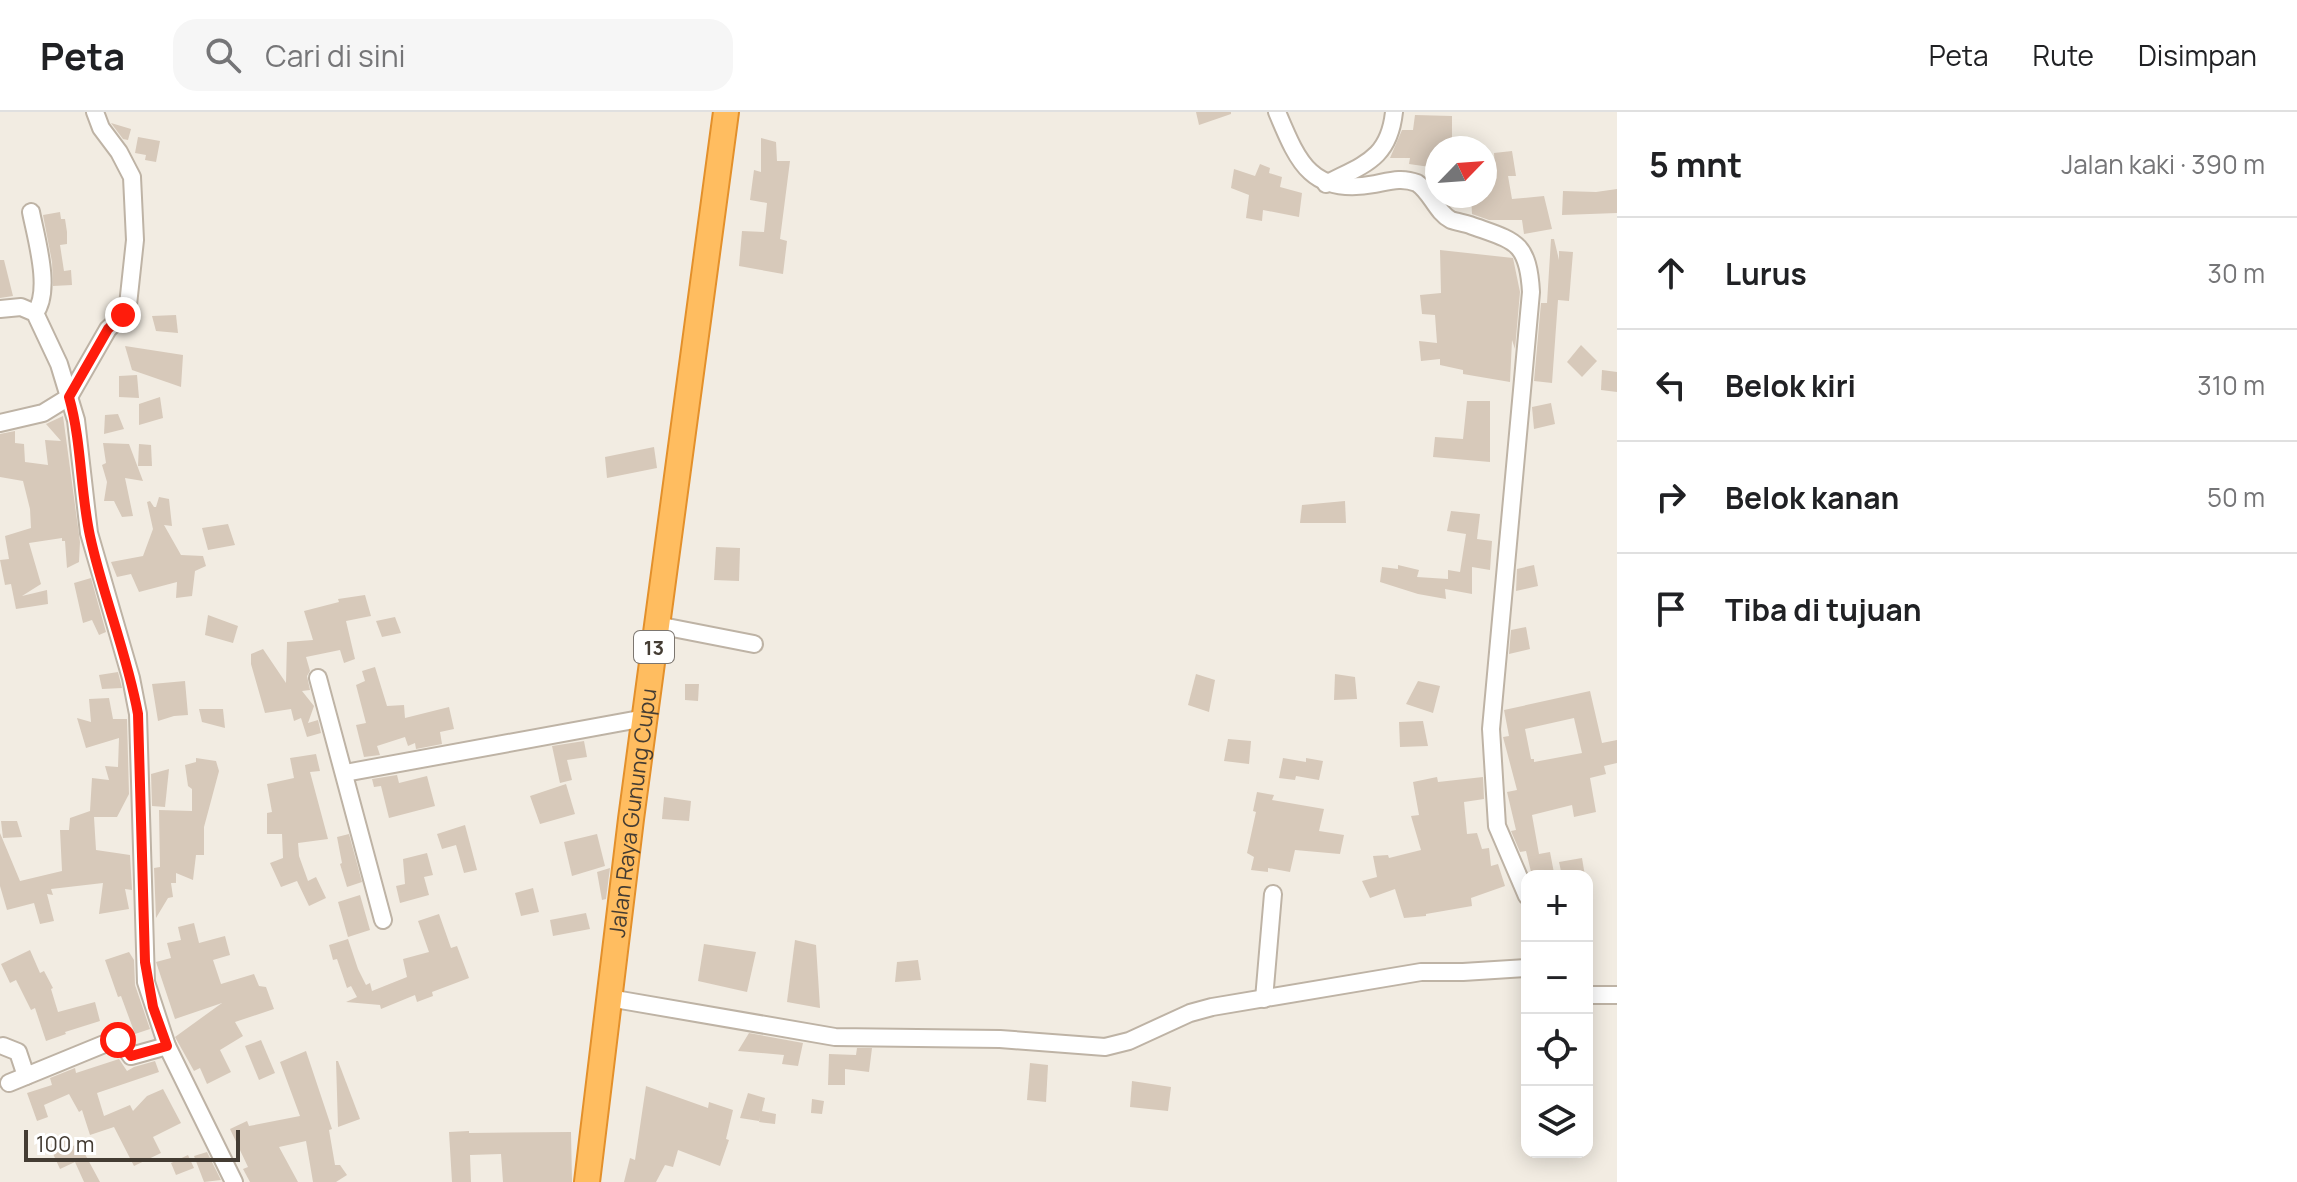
<!DOCTYPE html>
<html lang="id">
<head>
<meta charset="utf-8">
<style>
  :root { --surface:#fff; --page:#f6f6f6; --text:#202124; --muted:#757577; --line:#e0e0e0 }
  body { margin:0; font-family:Manrope,sans-serif; background:var(--page); color:var(--text) }
  .controls { position:absolute; right:24px; bottom:24px; display:grid; overflow:hidden; border-radius:16px; box-shadow:0 4px 20px #0003 }
  .controls button { width:72px; height:72px; display:grid; place-items:center; padding:0; border:0; border-bottom:2px solid var(--line); background:var(--surface); color:var(--text); font:40px sans-serif }
  .compass { position:absolute; left:1425px; top:24px; width:72px; height:72px; border-radius:50%; background:var(--surface); box-shadow:0 4px 20px #0003; rotate:65deg }
  .scale { position:absolute; left:24px; bottom:20px; width:216px; box-sizing:border-box; padding-left:8px; border:4px solid #443c33; border-top:0; font-size:22px; line-height:28px; white-space:nowrap; color:#443c33; -webkit-text-stroke:6px #fff; paint-order:stroke }
  .stop { position:absolute; width:24px; height:24px; margin:-18px; border:6px solid #ff1c0c; border-radius:50%; background:#fff }
  .stop.end { background:#ff1c0c; border-color:#fff; box-shadow:0 2px 8px #0008 }
  .list { margin:0; padding:0; list-style:none }
  h2 { display:flex; justify-content:space-between; align-items:center; height:104px; margin:0; padding:0 32px; font-size:34px }
  h2 small { font-size:26px; font-weight:400; color:var(--muted) }
  .list li { display:grid; grid-template-columns:52px 1fr auto; gap:24px; align-items:center; box-sizing:border-box; height:112px; padding:0 32px; border-top:2px solid var(--line) }
  .list b { display:block; font-size:30px; white-space:nowrap }
  .list em { font-size:26px; font-style:normal; color:var(--muted) }
  .icon { flex:none; width:44px; height:44px; fill:none; stroke:currentColor; stroke-width:2; stroke-linecap:round; stroke-linejoin:round }
  .map { position:relative; flex:none; width:1617px; height:1070px; overflow:hidden }
  header { display:flex; align-items:center; gap:48px; box-sizing:border-box; height:112px; padding:0 40px; background:var(--surface); border-bottom:2px solid var(--line) }
  header strong { font-size:38px }
  nav { display:flex; gap:44px; margin-inline-start:auto; font-size:28px }
  .search { width:560px; height:72px; background:var(--page); display:flex; align-items:center; gap:20px; box-sizing:border-box; padding:0 28px; border-radius:24px; color:var(--muted); font-size:30px }
  main { display:flex }
  aside { flex:1; background:var(--surface) }
  .map>svg:first-child { display:block }
  .building { fill:#d7c9ba; fill-rule:evenodd }
  .lines { fill:none; stroke-linecap:round; stroke-linejoin:round }
  .minor-casing { stroke:#beb3a5; stroke-width:20 }
  .highway-casing { stroke:#e3902b; stroke-width:28 }
  .minor { stroke:#fff; stroke-width:16 }
  .highway { stroke:#ffbd60; stroke-width:24 }
  .route { stroke:#ff1c0c; stroke-width:10 }
  .labels { text-anchor:middle; dominant-baseline:central; stroke-width:7; stroke-linejoin:round; paint-order:stroke }
  .shield { fill:#fff; stroke:#7c7670; stroke-width:2 }
  .shield-label { font-size:20px; font-weight:bold; fill:#443c33 }
  .street-label { font-size:22px; fill:#443c33; stroke:#fff }
</style>
</head>
<body>
<header>
<strong>Peta</strong>
<div class="search"><svg class="icon" aria-label="search" viewBox="0 0 24 24"><circle cx="10" cy="10" r="6"/><path d="M15 15l6 6"/></svg>Cari di sini</div>
<nav><a>Peta</a><a>Rute</a><a>Disimpan</a></nav>
</header>
<main>
<div class="map">
<svg width="1617" height="1070" viewBox="0 0 1617 1070">
  <rect width="100%" height="100%" fill="#f2ece2"/>
  <g class="building">
    <polygon points="1196,0 1231,0 1231,2 1199,13"/>
    <polygon points="1415,3 1452,4 1452,36 1437,36 1437,56 1409,52 1410,46 1390,46 1402,18 1413,18"/>
    <polygon points="111,11 131,17 128,28 123,27"/>
    <polygon points="138,25 160,29 156,50 145,48 146,43 135,41"/>
    <polygon points="761,26 776,30 777,49 790,49 780,127 787,129 783,162 739,154 742,119 764,120 767,91 750,88 754,58 761,60"/>
    <polygon points="1512,39 1516,64 1508,64 1512,87 1544,84 1552,117 1524,122 1522,108 1489,108 1472,102 1471,84 1485,84 1485,57 1495,56 1494,41"/>
    <polygon points="1260,52 1270,56 1269,61 1282,65 1280,75 1302,81 1299,105 1263,98 1262,109 1246,106 1249,83 1231,76 1234,57 1255,64"/>
    <polygon points="1617,77 1617,101 1562,103 1563,79 1596,80"/>
    <polygon points="60,100 61,107 65,107 67,120 67,132 60,133 64,159 71,158 72,173 53,174 52,150 43,103"/>
    <polygon points="1551,127 1554,127 1559,148 1559,139 1573,140 1569,189 1558,188 1552,271 1534,269 1541,191 1547,191"/>
    <polygon points="1440,138 1513,146 1520,180 1515,237 1512,228 1510,270 1463,262 1463,258 1440,253 1440,247 1421,249 1419,229 1437,231 1435,203 1422,202 1420,183 1441,181"/>
    <polygon points="0,148 4,148 13,184 0,186"/>
    <polygon points="176,203 178,221 156,219 152,204"/>
    <polygon points="1581,233 1597,249 1582,265 1567,250"/>
    <polygon points="125,234 183,243 181,275 132,258"/>
    <polygon points="1602,258 1617,260 1617,280 1601,278"/>
    <polygon points="137,263 139,286 119,285 119,264"/>
    <polygon points="160,285 163,306 139,313 139,292"/>
    <polygon points="1467,289 1490,289 1490,350 1433,345 1435,325 1463,327"/>
    <polygon points="1551,291 1555,312 1534,317 1532,295"/>
    <polygon points="118,302 124,317 104,322 105,303"/>
    <polygon points="63,304 80,430 79,450 67,456 65,429 62,429 62,426 29,431 41,472 22,484 47,478 48,492 16,497 11,472 5,473 0,448 9,447 5,424 31,416 30,397 23,369 0,365 0,322 15,319 15,331 24,332 25,350 48,353 45,328 61,329 46,312"/>
    <polygon points="103,331 129,332 143,369 125,366 133,404 122,405 114,389 104,389 107,370 102,353 106,351"/>
    <polygon points="139,332 151,333 152,354 138,354"/>
    <polygon points="654,335 657,356 607,366 605,345"/>
    <polygon points="159,385 169,387 172,414 164,413 181,443 203,444 206,454 195,459 192,484 176,486 177,470 139,480 131,462 117,465 111,450 143,444 153,417 147,390 150,389 154,395 156,395"/>
    <polygon points="1345,389 1346,411 1300,411 1302,393"/>
    <polygon points="1451,399 1480,402 1477,427 1492,429 1490,458 1472,455 1472,482 1445,477 1446,487 1418,482 1380,470 1382,455 1398,457 1398,453 1419,458 1417,465 1448,467 1448,458 1460,460 1466,422 1447,419"/>
    <polygon points="228,412 235,433 208,438 202,416"/>
    <polygon points="716,435 740,436 739,469 714,468"/>
    <polygon points="1534,453 1538,474 1516,479 1517,457"/>
    <polygon points="91,466 106,520 99,523 92,508 83,511 74,471"/>
    <polygon points="365,483 371,504 346,509 355,547 344,551 340,538 306,545 310,559 307,564 310,578 302,579 314,594 308,611 318,608 321,621 307,625 301,606 294,609 291,597 265,601 251,552 251,542 263,537 286,571 287,530 313,528 304,499 339,490 338,487"/>
    <polygon points="208,503 238,514 233,531 205,523"/>
    <polygon points="395,505 401,521 382,525 376,509"/>
    <polygon points="1526,515 1530,537 1509,542 1511,518"/>
    <polygon points="375,555 387,594 404,593 405,606 449,595 454,617 440,620 442,632 416,637 415,631 408,634 405,625 377,634 380,643 364,645 356,613 366,611 356,573 365,569 362,559"/>
    <polygon points="118,560 122,576 102,577 99,563"/>
    <polygon points="1196,562 1215,568 1209,600 1188,593"/>
    <polygon points="1335,562 1355,565 1357,587 1334,588"/>
    <polygon points="185,569 188,603 174,604 158,609 152,572"/>
    <polygon points="1418,569 1440,574 1433,601 1406,592"/>
    <polygon points="685,572 699,572 698,589 685,588"/>
    <path d="M1590 579 1602 631 1617 628V651L1604 654 1606 662 1590 666 1596 700 1574 705 1572 693 1532 703 1539 742 1550 740 1554 761 1532 764 1526 739 1520 740 1511 719 1516 718 1507 680 1517 678 1503 625 1509 624 1504 598ZM1574 606 1582 641 1534 650V647H1531L1525 617Z"/>
    <polygon points="109,586 113,607 127,607 129,682 117,705 94,705 96,738 130,743 132,778 125,777 129,797 99,802 103,771 51,777 53,783 47,782 54,809 40,812 34,791 7,798 0,774 0,721 20,769 62,759 60,718 69,718 70,706 90,699 92,666 109,668 105,654 118,655 119,626 86,636 77,606 91,610 89,587"/>
    <polygon points="199,597 223,597 225,616 202,610"/>
    <polygon points="1423,609 1428,634 1400,635 1399,610"/>
    <polygon points="1228,627 1251,629 1249,652 1224,649"/>
    <polygon points="584,629 587,645 567,648 572,668 560,671 552,634"/>
    <polygon points="316,642 320,659 310,660 328,727 298,731 299,744 308,769 316,765 326,786 309,794 297,769 281,775 270,751 283,746 282,722 267,722 267,701 272,700 267,672 294,666 290,646"/>
    <polygon points="196,646 216,649 219,659 204,715 204,743 196,743 193,768 176,761 176,771 171,771 173,785 168,786 156,806 154,756 160,755 159,698 192,699 192,677 188,674 185,653 196,650"/>
    <polygon points="1283,646 1306,650 1306,646 1323,649 1319,668 1296,664 1295,668 1279,666"/>
    <polygon points="169,657 165,695 152,694 151,662"/>
    <polygon points="397,663 399,671 427,664 435,694 389,706 381,674 374,675 372,667"/>
    <polygon points="1437,665 1438,670 1483,665 1484,687 1464,690 1467,722 1477,721 1482,737 1489,736 1491,754 1498,752 1505,774 1471,786 1472,794 1426,802 1426,804 1404,806 1395,777 1370,786 1362,769 1377,765 1373,744 1388,743 1389,746 1421,738 1411,704 1419,703 1413,670"/>
    <polygon points="566,672 575,702 540,712 530,684"/>
    <polygon points="1257,680 1274,683 1272,688 1324,697 1319,719 1344,723 1340,742 1295,738 1290,760 1268,756 1268,760 1251,758 1254,745 1247,741 1256,700 1253,699"/>
    <polygon points="664,685 691,689 689,709 662,707"/>
    <polygon points="1,709 17,709 22,725 3,726"/>
    <polygon points="465,713 477,758 464,761 456,733 442,737 437,722"/>
    <polygon points="349,722 362,770 347,775 340,752 342,751 337,725"/>
    <polygon points="597,722 605,754 572,764 564,730"/>
    <polygon points="427,741 433,763 424,765 429,783 400,791 396,774 405,772 403,747"/>
    <polygon points="1582,746 1585,764 1562,764 1559,750"/>
    <polygon points="610,756 606,787 602,788 597,760"/>
    <polygon points="533,776 539,800 521,804 515,781"/>
    <polygon points="360,783 370,818 348,825 338,790"/>
    <polygon points="586,801 590,817 553,824 550,808"/>
    <polygon points="439,802 451,836 457,834 469,866 432,880 433,884 417,890 415,883 381,897 380,893 346,890 357,885 351,874 347,876 337,847 333,848 329,833 348,827 358,857 366,873 370,871 372,879 407,865 403,847 429,840 418,809"/>
    <polygon points="194,811 199,831 225,824 230,843 213,848 221,872 254,862 259,874 266,875 274,897 235,910 243,924 220,938 231,960 207,972 200,956 194,959 175,925 222,891 175,907 156,850 171,846 167,831 181,828 178,815"/>
    <polygon points="795,828 816,833 820,896 787,890"/>
    <polygon points="704,832 756,840 747,880 698,869"/>
    <polygon points="30,838 40,861 44,859 53,876 51,877 58,900 95,890 100,909 65,920 66,922 46,929 35,896 31,898 16,868 10,871 1,852"/>
    <polygon points="129,840 134,848 135,873 150,917 135,922 121,884 118,885 105,848"/>
    <polygon points="918,848 921,868 895,870 897,850"/>
    <polygon points="749,921 803,931 798,954 782,952 784,943 738,939"/>
    <polygon points="261,928 275,961 259,968 245,934"/>
    <polygon points="857,936 872,936 869,960 845,957 845,973 828,973 829,942 856,943"/>
    <polygon points="306,939 332,1017 329,1018 335,1053 340,1053 347,1063 336,1070 313,1070 306,1029 279,1035 298,1070 250,1070 243,1057 248,1055 230,1017 247,1009 249,1014 300,1004 280,950"/>
    <polygon points="119,947 127,959 134,955 155,949 159,960 97,981 104,1004 130,993 133,999 147,984 163,977 181,1011 153,1025 161,1041 134,1054 114,1015 90,1023 82,998 79,1000 69,982 44,993 48,1005 37,1009 27,981 52,973 50,966 75,956 76,961"/>
    <polygon points="336,949 338,949 360,1007 338,1015"/>
    <polygon points="1030,951 1048,953 1046,990 1027,988"/>
    <polygon points="1132,969 1171,975 1168,999 1130,995"/>
    <polygon points="646,974 708,996 709,990 733,998 726,1027 729,1028 720,1054 678,1038 673,1055 665,1053 656,1070 624,1070 630,1046 635,1048"/>
    <polygon points="748,981 765,986 762,999 776,1002 775,1012 759,1010 760,1005 759,1009 740,1006"/>
    <polygon points="812,987 824,989 822,1002 811,1001"/>
    <polygon points="469,1019 469,1021 571,1020 572,1070 503,1070 501,1042 470,1043 471,1070 452,1070 449,1020"/>
    <polygon points="66,1025 71,1035 79,1031 100,1070 84,1070 75,1050 60,1057 49,1033"/>
    <polygon points="207,1040 221,1068 204,1070 194,1044"/>
    <polygon points="188,1043 194,1056 176,1063 171,1051"/>
  </g>
  <g class="lines">
    <defs>
      <g id="minor">
        <path d="M1277 0C1298 50 1311 84 1375 72 1390 69 1402 65 1417 71 1431 80 1436 100 1451 108 1457 110 1464 111 1470 113 1514 129 1528 128 1531 180L1491 617 1497 714 1527 784"/>
        <path d="M1326 72C1364 52 1389 47 1394 0"/>
        <path d="M31 100C36 126 52 179 35 201"/>
        <polyline points="0,197 21,195 35,201 59,252 76,308 89,421 131,566 138,602 146,870 167,934 234,1070"/>
        <polyline points="0,311 43,301 69,285 108,217 123,203 128,193 135,128 132,65 119,40 101,16 95,0"/>
        <polyline points="657,513 754,532"/>
        <polyline points="318,566 383,808"/>
        <polyline points="345,661 645,606"/>
        <polyline points="1587,881 1590,883 1617,883"/>
        <polyline points="609,886 835,925 1000,927 1105,935 1129,929 1190,901 1212,895 1421,860 1463,860 1527,856"/>
        <polyline points="1264,887 1273,782"/>
        <polyline points="3,934 18,940 26,964"/>
        <polyline points="9,971 114,928 121,930 131,944 167,934"/>
      </g>
      <g id="highway">
        <path id="s1" d="M587 1070 631 707 726 0"/>
      </g>
    </defs>
    <use href="#minor" class="minor-casing"/>
    <use href="#highway" class="highway-casing"/>
    <use href="#minor" class="minor"/>
    <use href="#highway" class="highway"/>
  </g>
  <g class="lines">
    <path class="route" d="M118 928 131 944 167 934 153 895 145 850 138 602C127 541 103 484 90 424 80 378 82 331 69 285L108 217 123 203"/>
  </g>
  <g class="labels">
    <rect class="shield" x="634" y="519" width="40" height="32" rx="6"/>
    <g class="shield-label">
      <text x="654" y="535">13</text>
    </g>
    <g class="street-label">
      <text stroke="none"><textPath href="#s1" startOffset="372">Jalan Raya Gunung Cupu</textPath></text>
    </g>
  </g>
</svg>
<div class="controls">
<button>+</button>
<button>−</button>
<button><svg class="icon" aria-label="locate" viewBox="0 0 24 24"><circle cx="12" cy="12" r="6"/><path d="M12 2v4M12 18v4M2 12h4M18 12h4"/></svg></button>
<button><svg class="icon" aria-label="layers" viewBox="0 0 24 24"><path d="M12 4l9 5-9 5-9-5zM3 14l9 5 9-5"/></svg></button>
</div>
<svg class="compass" viewBox="-18 -18 36 36"><path d="M0-13l5 13h-10z" fill="#e53935"/><path d="M0 13l5-13h-10z" fill="#757577"/></svg>
<div class="scale">100 m</div>
<div class="stop" style="left:118px;top:928px"></div>
<div class="stop end" style="left:123px;top:203px"></div>
</div>
<aside>
<h2>5 mnt<small>Jalan kaki · 390 m</small></h2>
<ul class="list">
<li><svg class="icon" aria-label="ahead" viewBox="0 0 24 24"><path d="M12 20V5M6 11l6-6 6 6"/></svg><div><b>Lurus</b></div><em>30 m</em></li>
<li><svg class="icon" aria-label="left" viewBox="0 0 24 24"><path d="M17 20v-9H6M10 6l-5 5 5 5"/></svg><div><b>Belok kiri</b></div><em>310 m</em></li>
<li><svg class="icon" aria-label="right" viewBox="0 0 24 24"><path d="M7 20v-9h11M14 6l5 5-5 5"/></svg><div><b>Belok kanan</b></div><em>50 m</em></li>
<li><svg class="icon" aria-label="arrive" viewBox="0 0 24 24"><path d="M6 21V4h12l-3 4 3 4H6"/></svg><div><b>Tiba di tujuan</b></div></li>
</ul>
</aside>
</main>
</body>
</html>
